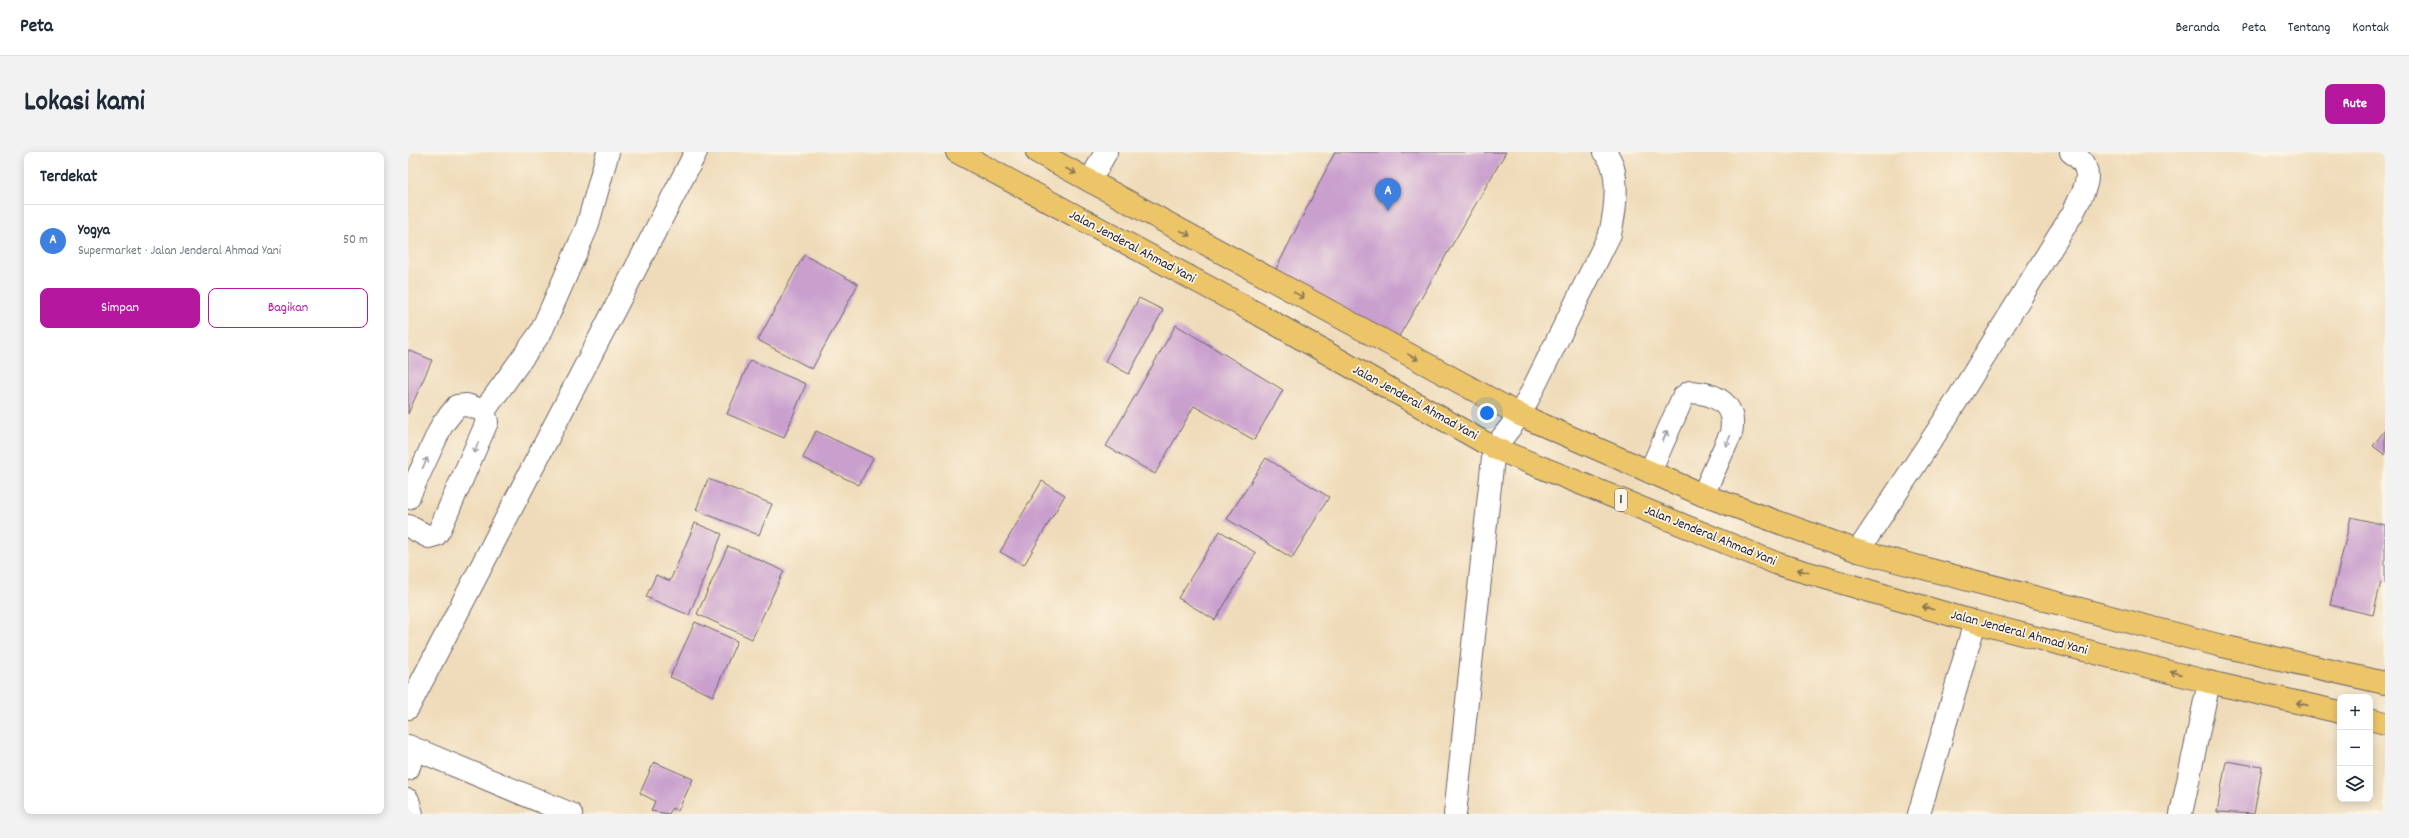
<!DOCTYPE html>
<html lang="id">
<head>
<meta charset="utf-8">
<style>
  :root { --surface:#fff; --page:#f2f2f3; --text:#1f2937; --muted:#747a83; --line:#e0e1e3; --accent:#b5179e }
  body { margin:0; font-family:Dekko,sans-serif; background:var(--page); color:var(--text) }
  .controls { position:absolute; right:12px; bottom:12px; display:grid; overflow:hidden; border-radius:8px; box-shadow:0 2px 10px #0003 }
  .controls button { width:36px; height:36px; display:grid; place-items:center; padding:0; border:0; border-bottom:1px solid var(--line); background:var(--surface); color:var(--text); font:20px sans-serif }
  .you { position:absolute; left:1079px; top:261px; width:14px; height:14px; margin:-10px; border:3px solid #fff; border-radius:50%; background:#1a73e8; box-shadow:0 0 0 6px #1a73e833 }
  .badge { display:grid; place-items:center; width:26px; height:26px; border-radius:50%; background:var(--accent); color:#fff; font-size:13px; font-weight:700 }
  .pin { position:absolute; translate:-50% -33px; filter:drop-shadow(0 1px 2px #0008) }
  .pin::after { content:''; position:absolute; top:21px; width:14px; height:12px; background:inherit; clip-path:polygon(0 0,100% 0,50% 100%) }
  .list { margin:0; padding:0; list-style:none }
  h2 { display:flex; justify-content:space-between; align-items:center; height:52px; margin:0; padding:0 16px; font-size:17px }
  h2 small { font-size:13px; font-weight:400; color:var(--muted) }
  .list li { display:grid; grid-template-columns:26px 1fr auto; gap:12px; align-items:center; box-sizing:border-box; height:72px; padding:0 16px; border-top:1px solid var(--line) }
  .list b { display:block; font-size:15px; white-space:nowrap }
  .list p { margin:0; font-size:13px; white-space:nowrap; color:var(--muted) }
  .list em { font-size:13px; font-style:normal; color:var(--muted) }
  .actions { display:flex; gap:8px; padding:12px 16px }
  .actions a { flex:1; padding:9px 0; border:1px solid var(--accent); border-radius:8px; text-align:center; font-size:14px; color:var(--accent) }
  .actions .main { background:var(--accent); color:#fff }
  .icon { flex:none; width:22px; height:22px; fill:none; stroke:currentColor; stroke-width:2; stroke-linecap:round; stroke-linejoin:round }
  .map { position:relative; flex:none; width:1977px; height:662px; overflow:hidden; border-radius:8px }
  header { display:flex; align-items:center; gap:24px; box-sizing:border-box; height:56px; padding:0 20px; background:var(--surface); border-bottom:1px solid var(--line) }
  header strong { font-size:19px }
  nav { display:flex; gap:22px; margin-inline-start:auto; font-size:14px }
  .intro { display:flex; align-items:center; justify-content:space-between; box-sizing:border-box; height:96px; padding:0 24px }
  h1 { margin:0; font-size:28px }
  .button { padding:10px 18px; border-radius:8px; background:var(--accent); color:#fff; font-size:14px; font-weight:700 }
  main { display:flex; gap:24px; padding:0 24px }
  aside { flex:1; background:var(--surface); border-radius:8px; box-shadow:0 2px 10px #0003 }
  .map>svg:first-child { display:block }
  .building { fill:#c99fce }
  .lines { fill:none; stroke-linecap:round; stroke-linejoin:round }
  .minor-casing { stroke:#6a6367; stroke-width:24 }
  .highway-casing { stroke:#6a6367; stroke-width:24 }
  .minor { stroke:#fff; stroke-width:22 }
  .highway { stroke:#edc569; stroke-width:22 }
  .oneway { stroke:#887452 }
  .oneway2 { stroke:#9c9ca7 }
  .labels { text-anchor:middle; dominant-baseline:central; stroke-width:3.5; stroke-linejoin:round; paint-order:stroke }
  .shield { fill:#fcf5e5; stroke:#63616e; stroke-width:1 }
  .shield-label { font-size:13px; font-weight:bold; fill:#22223b }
  .street-label { font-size:14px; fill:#22223b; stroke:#fcf5e5 }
</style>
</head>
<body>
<header>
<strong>Peta</strong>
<nav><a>Beranda</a><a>Peta</a><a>Tentang</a><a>Kontak</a></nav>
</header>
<div class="intro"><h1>Lokasi kami</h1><a class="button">Rute</a></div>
<main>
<aside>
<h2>Terdekat<small></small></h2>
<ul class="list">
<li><span class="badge" style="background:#3f7fe0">A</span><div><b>Yogya</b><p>Supermarket · Jalan Jenderal Ahmad Yani</p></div><em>50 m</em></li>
</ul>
<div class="actions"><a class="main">Simpan</a><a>Bagikan</a></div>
</aside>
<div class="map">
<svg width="1977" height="662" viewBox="0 0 1977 662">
  <rect width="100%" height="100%" fill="#fcf5e5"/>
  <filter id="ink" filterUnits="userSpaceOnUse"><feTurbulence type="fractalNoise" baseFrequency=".025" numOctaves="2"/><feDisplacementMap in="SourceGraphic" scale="8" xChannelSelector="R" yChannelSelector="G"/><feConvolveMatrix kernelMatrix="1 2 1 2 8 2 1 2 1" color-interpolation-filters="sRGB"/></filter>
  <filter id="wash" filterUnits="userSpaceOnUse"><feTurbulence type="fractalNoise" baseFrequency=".012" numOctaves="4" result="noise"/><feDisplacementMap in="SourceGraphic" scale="16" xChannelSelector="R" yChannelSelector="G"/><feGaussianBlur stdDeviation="0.9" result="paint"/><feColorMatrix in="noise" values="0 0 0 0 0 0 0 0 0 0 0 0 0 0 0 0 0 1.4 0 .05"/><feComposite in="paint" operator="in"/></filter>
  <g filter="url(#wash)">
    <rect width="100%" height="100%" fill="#efdbb9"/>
    <g id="blocks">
      <g class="building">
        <polygon points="927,0 1098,0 990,186 867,119"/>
        <polygon points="396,103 450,132 404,217 350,188"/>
        <polygon points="731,146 755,158 721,222 697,209"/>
        <polygon points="768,173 875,238 846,288 786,254 747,322 698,294"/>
        <polygon points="0,198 24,208 0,262"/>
        <polygon points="342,208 398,232 376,286 319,262"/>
        <polygon points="1977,278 1977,303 1965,294"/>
        <polygon points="408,279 465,306 451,333 395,306"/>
        <polygon points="858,306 921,345 884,406 819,367"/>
        <polygon points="300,327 364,352 351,383 288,358"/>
        <polygon points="634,329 657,343 616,413 592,400"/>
        <polygon points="1943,365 1977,373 1977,431 1973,430 1965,463 1922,453"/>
        <polygon points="287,371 314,382 281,463 238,445 248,423 262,429"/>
        <polygon points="812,379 848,401 807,468 770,446"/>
        <polygon points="320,394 376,419 344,487 289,462"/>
        <polygon points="287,470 329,489 305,544 262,525"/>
        <polygon points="1818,609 1854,615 1846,662 1809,660"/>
        <polygon points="246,610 285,627 270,659 264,656 261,662 243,659 247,649 232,641"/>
      </g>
    </g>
  </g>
  <g filter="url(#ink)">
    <use href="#blocks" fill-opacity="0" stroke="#6a6367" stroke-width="1"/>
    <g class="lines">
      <defs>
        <g id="minor">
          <polyline points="682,29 698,0"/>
          <polyline points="76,259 133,180 179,75 200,0"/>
          <path d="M1242 320 1275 245 1282 240C1308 241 1329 252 1323 281L1295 343"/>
          <polyline points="0,346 34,273 49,254 59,253 76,259"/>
          <polyline points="0,374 21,385 28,383 32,377 79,270 76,259"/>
          <path d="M1450 399 1536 269 1665 61C1676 37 1691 19 1663 0"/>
          <polyline points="0,556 288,0"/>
          <polyline points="0,594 163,662"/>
          <polyline points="0,617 7,598"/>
          <polyline points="0,648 4,662"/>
          <path d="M1047 662 1086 296 1112 263 1202 82C1207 61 1214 16 1196 0"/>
          <polyline points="1511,662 1567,470"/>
          <polyline points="1773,662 1801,530"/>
        </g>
        <g id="highway">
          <polyline points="549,0 852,163 1086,296 1370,412 1567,470 1801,530 1932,560"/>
          <polyline points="629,0 1112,263 1295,343 1450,399 1810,493 1977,531"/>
          <polyline points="1962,567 1977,571"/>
        </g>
      </defs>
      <use href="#minor" class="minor-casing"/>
      <use href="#highway" class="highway-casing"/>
      <use href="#minor" class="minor"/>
      <use href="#highway" class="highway"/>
    </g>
    <defs><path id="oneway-shaft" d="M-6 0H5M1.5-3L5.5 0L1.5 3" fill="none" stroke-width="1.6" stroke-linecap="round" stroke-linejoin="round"/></defs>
    <g class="oneway">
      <use href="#oneway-shaft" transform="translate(663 19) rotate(28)"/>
      <use href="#oneway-shaft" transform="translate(777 81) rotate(29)"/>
      <use href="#oneway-shaft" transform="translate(891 143) rotate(29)"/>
      <use href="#oneway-shaft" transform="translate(1005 205) rotate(29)"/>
      <use href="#oneway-shaft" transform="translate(1395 419) rotate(-164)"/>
      <use href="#oneway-shaft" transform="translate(1520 456) rotate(-164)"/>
      <use href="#oneway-shaft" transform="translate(1768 521) rotate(-166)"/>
      <use href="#oneway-shaft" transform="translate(1894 552) rotate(-167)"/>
    </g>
    <g class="oneway2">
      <use href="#oneway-shaft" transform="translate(1257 284) rotate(-67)"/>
      <use href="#oneway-shaft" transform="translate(1320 289) rotate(114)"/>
      <use href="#oneway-shaft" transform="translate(68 296) rotate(113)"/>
      <use href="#oneway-shaft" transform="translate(17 311) rotate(-65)"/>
    </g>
  </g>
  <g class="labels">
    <rect class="shield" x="1207" y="337" width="12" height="22" rx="3"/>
    <g class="shield-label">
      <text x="1213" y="348">1</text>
    </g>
    <g class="street-label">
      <text transform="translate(724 95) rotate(28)">Jalan Jenderal Ahmad Yani</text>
      <text transform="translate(1007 251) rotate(29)">Jalan Jenderal Ahmad Yani</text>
      <text transform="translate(1302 384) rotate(22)">Jalan Jenderal Ahmad Yani</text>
      <text transform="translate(1611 481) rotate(15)">Jalan Jenderal Ahmad Yani</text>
    </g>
  </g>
</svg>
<div class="controls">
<button>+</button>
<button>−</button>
<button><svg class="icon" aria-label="layers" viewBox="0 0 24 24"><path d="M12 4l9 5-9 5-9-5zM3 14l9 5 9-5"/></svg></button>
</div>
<div class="you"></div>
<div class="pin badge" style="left:980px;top:59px;background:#3f7fe0">A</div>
</div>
</main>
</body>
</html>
